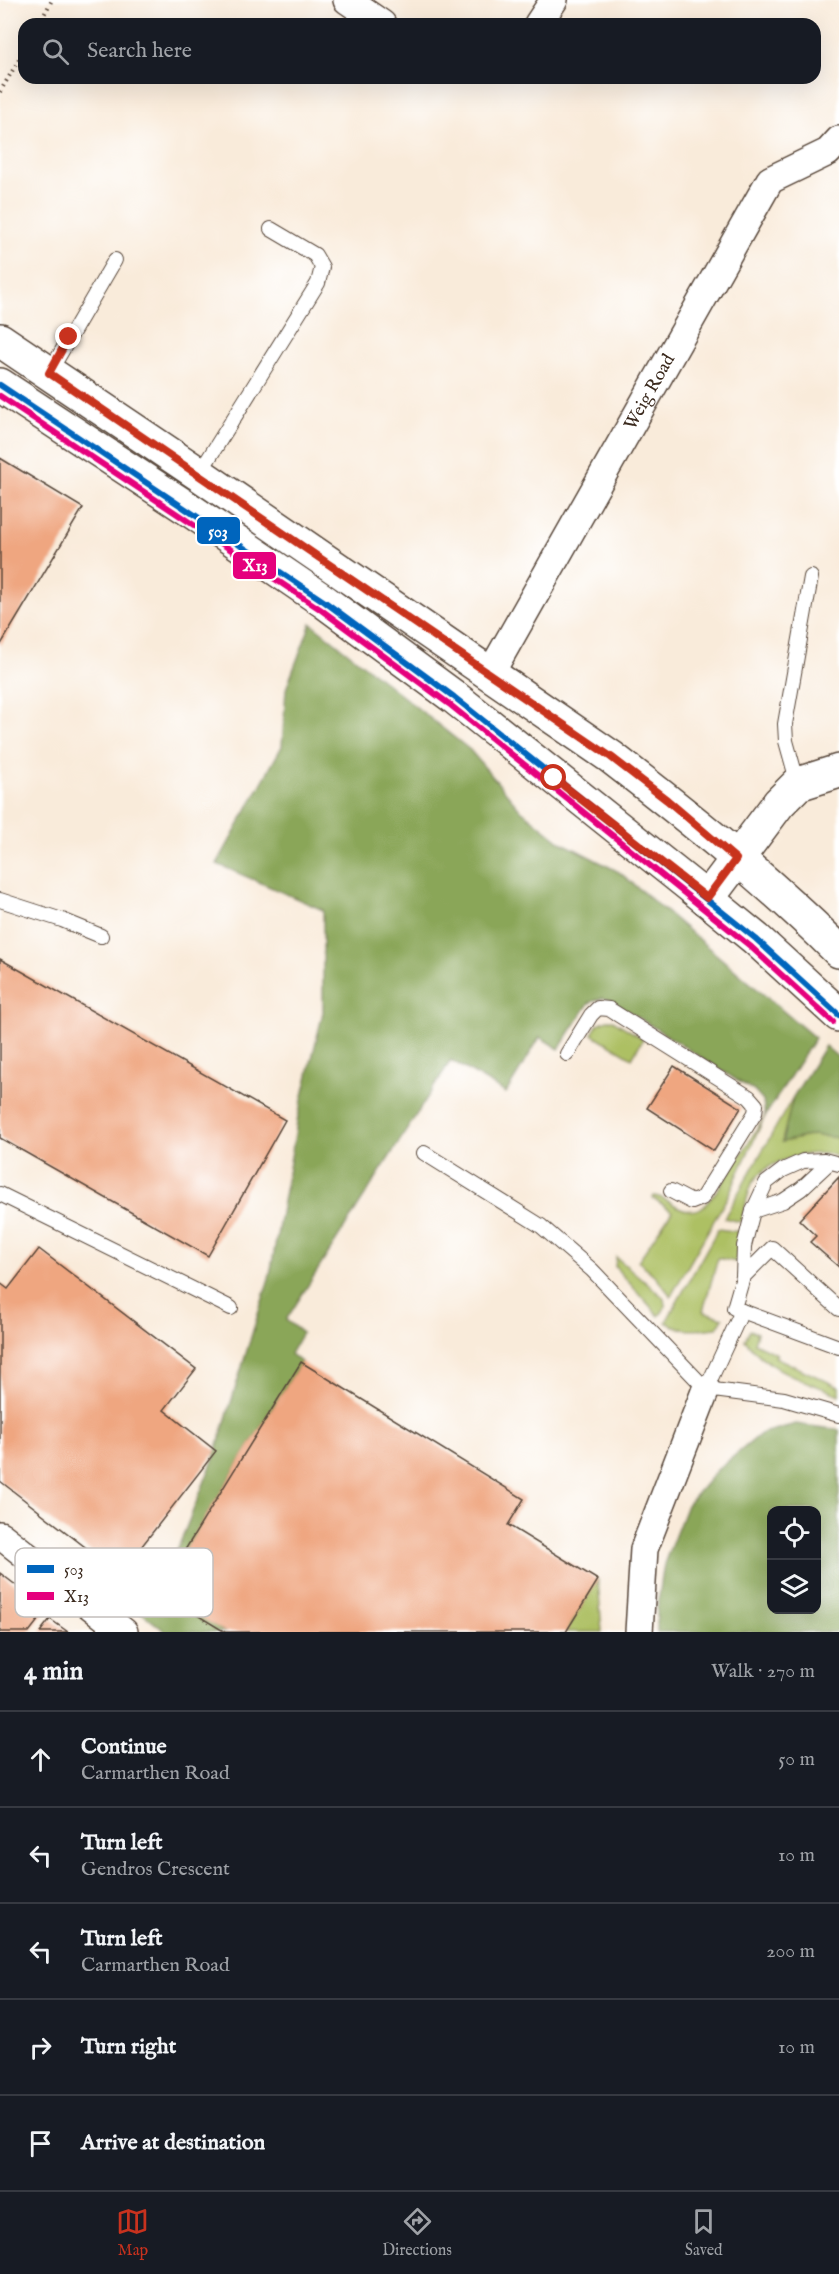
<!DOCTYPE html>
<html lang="en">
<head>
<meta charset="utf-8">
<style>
  :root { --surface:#171b24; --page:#242831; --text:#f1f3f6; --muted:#9ea1a6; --line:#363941; --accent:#c8321e }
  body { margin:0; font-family:"IM FELL English",serif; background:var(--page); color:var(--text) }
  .controls { position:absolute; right:18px; bottom:18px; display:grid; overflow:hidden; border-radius:12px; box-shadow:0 6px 24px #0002 }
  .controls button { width:54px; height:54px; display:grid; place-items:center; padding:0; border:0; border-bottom:2px solid var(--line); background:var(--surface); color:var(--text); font:30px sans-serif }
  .stop { position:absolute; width:18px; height:18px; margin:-14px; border:4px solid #c8321e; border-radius:50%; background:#fff }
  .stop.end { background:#c8321e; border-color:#fff; box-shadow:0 2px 6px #0008 }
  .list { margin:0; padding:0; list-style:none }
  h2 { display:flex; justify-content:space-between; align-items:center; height:78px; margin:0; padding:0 24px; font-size:26px }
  h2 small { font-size:20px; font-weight:400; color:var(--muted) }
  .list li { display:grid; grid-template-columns:39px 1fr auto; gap:18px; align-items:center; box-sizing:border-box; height:96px; padding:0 24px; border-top:2px solid var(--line) }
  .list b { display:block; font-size:22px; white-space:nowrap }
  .list p { margin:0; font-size:20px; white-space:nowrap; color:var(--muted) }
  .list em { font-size:20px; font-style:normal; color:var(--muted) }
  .icon { flex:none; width:33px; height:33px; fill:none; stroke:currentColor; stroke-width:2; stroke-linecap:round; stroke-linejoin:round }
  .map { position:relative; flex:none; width:839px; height:1632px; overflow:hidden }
  .search { position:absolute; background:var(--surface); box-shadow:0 6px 24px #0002; left:18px; right:18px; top:18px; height:66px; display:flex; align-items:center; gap:15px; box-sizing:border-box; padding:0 21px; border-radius:18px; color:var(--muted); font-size:22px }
  .sheet { height:558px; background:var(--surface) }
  nav { display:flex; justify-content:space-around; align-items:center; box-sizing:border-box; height:84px; border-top:2px solid var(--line); background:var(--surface); font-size:16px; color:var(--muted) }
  nav a { display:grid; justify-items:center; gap:3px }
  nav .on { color:var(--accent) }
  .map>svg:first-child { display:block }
  .green { fill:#adc063; stroke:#747540; stroke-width:1.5 }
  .forest { fill:#8aa659; stroke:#62683c; stroke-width:1.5; fill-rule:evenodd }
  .building { fill:#efa680 }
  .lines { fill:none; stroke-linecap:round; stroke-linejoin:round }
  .lane-casing { stroke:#58473a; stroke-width:16 }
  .street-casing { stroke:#58473a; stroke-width:30 }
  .secondary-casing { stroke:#58473a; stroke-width:36 }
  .primary-casing { stroke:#58473a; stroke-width:36 }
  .path { stroke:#58473a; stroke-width:4; stroke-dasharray:1.5 4.5; stroke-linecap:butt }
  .lane { stroke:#fff; stroke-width:14 }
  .street { stroke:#fff; stroke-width:27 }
  .secondary { stroke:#fff; stroke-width:33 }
  .primary { stroke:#fff; stroke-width:33 }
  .bus-1-casing { stroke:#fff; stroke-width:10 }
  .bus-2-casing { stroke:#fff; stroke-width:10 }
  .bus-1 { stroke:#0065bd; stroke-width:6 }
  .bus-2 { stroke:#e5007d; stroke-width:6 }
  .route { stroke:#c8321e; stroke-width:8 }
  .labels { text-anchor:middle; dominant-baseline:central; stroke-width:6; stroke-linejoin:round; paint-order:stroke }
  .street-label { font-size:18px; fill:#3b2a1e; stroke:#fff }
  .key { fill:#fff; stroke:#c4bfbc; stroke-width:1.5 }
  .key-label { font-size:16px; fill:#3b2a1e }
  .line-badge { stroke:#fff; stroke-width:2 }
  .badge-label { font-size:16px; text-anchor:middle; font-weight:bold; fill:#fff }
</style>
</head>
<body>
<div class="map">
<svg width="839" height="1632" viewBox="0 0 839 1632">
  <rect width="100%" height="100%" fill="#fff"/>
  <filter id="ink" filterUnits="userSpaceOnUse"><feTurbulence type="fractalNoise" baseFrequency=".0167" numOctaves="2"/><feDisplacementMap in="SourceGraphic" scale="12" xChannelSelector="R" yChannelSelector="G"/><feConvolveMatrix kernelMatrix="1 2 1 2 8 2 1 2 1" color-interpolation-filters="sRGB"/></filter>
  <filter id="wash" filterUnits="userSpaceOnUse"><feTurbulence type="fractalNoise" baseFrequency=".008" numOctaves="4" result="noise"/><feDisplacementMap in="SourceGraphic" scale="24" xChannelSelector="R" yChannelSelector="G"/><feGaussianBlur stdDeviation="1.35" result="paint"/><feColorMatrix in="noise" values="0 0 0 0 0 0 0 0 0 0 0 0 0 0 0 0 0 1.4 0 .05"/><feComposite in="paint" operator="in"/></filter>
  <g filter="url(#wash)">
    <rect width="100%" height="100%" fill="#f9ebda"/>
    <g class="green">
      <polygon points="607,1020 613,1020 643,1039 632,1058 592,1034 598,1024"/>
      <path d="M793 1097 782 1142 813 1135 839 1138V1157C816 1147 767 1159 753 1182 747 1193 745 1210 741 1222L724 1218Z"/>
      <path d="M765 1116 728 1196 671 1296 655 1276 638 1261 672 1211 653 1198 654 1196C666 1196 675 1209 688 1210 692 1211 698 1210 701 1208 715 1200 754 1133 765 1116Z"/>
      <path d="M718 1229 740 1232 736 1262 718 1258 703 1311 723 1318 717 1328C696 1330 685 1333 666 1322Z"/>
      <path d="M616 1257 663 1297C667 1306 665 1309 659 1316L615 1267Z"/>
      <path d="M750 1330 757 1333 754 1343 777 1354 775 1357 839 1387V1395C804 1380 768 1371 745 1340Z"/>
      <polygon points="598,1580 602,1632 566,1632"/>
    </g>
    <g class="forest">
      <polygon points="311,623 470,750 521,810 561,842 619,872 815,1038 765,1116 763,1101 754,1091 611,1000 602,998 589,1003 559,1049 540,1037 506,1093 451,1060 286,1320 302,1333 290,1354 301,1362 160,1591 225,1632 166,1632 137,1609 180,1543 214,1458 270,1275 298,1117 323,1012 323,910 217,864 282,746 286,689"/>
      <polygon points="825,1046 839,1058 839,1138 813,1135 782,1142 793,1097"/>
      <path d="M796 1424 839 1430V1632H657V1609L664 1564 687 1505 717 1470 762 1433ZM816 1510V1610H772V1510Z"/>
    </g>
    <g id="blocks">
      <g class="building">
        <polygon points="0,458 83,508 0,646"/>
        <polygon points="0,959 285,1120 208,1256 0,1138"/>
        <polygon points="674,1066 741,1108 714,1151 647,1108"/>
        <polygon points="839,1177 839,1267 810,1242 816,1236 799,1220"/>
        <polygon points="39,1249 196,1369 164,1410 216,1451 120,1574 0,1481 0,1283 8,1289"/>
        <polygon points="301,1362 524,1499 508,1525 598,1580 566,1632 225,1632 159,1592"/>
        <polygon points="0,1573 47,1609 29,1632 0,1632"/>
        <polygon points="50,1619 68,1632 40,1632"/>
      </g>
    </g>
  </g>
  <g filter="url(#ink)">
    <use href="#blocks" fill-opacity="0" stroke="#58473a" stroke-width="1.5"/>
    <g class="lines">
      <defs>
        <g id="lane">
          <polyline points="49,373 115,260"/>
          <polyline points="199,474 318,283 322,267 315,255 271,229"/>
          <polyline points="798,784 786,741 785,724 811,577"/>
          <polyline points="0,900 62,920 101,936"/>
          <polyline points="567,1054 591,1015 598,1008 609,1009 749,1097 756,1105 755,1113 702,1198 692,1202 671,1191"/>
          <polyline points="424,1153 541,1226 592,1270 706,1389 784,1399 839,1415"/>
          <polyline points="839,1164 824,1160 803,1161 783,1170 766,1183 753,1211 744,1246 743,1277 734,1308 839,1347"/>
          <polyline points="0,1194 231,1308"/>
          <polyline points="753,1211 783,1201 801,1189 830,1162"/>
          <polyline points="743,1277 772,1248 839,1309"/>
          <polyline points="706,1389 742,1311"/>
        </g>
        <g id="street">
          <polyline points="347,0 382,24"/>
          <polyline points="538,24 554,0"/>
          <path id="s1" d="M490 674 770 180 828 152 839 140"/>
          <polyline points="0,1535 124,1632"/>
          <polyline points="639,1632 644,1549 706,1389"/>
        </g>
        <polyline id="secondary" points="707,899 779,803 798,784 839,771"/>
        <g id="primary">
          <path d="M0 340 199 474 611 757C690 818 768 880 839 951"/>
          <polyline points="0,385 193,512 325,602 454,697 707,899 756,939 839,1015"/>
        </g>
      </defs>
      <use href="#lane" class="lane-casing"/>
      <use href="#street" class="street-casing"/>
      <use href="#secondary" class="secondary-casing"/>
      <use href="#primary" class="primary-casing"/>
      <g class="path">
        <polyline points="39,24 52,0"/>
        <polyline points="0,92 24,51"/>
      </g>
      <use href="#lane" class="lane"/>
      <use href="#street" class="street"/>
      <use href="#secondary" class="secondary"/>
      <use href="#primary" class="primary"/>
      <defs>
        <polyline id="bus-1" points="0,385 325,602 454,697 756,939 839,1015"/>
        <polyline id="bus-2" points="0,396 320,609 449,704 750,946 833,1022"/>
      </defs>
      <use href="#bus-1" class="bus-1-casing"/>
      <use href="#bus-2" class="bus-2-casing"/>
      <use href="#bus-1" class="bus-1"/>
      <use href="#bus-2" class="bus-2"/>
    </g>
  </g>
  <g class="lines" filter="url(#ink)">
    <polyline class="route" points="69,337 49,373 611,757 667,800 736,859 707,898 554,778"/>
  </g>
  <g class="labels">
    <g class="street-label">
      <text stroke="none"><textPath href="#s1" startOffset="324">Weig Road</textPath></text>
    </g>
  </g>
  <rect x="15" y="1548" width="198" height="69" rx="9" class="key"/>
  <rect x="27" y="1565" width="27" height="8" fill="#0065bd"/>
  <rect x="27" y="1592" width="27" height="8" fill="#e5007d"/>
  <g class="key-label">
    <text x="64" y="1575">503</text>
    <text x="64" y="1602">X13</text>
  </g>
  <g class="line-badge">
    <rect x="196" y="516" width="45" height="29" rx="6" fill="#0065bd"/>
    <rect x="232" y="551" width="45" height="29" rx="6" fill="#e5007d"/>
  </g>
  <g class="badge-label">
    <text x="218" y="537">503</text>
    <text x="255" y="571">X13</text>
  </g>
</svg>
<div class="controls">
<button><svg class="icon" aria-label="locate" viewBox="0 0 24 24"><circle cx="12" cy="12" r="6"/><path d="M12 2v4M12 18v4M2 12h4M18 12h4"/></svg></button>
<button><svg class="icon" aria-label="layers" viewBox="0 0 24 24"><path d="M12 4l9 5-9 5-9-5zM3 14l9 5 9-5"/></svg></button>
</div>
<div class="stop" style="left:554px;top:778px"></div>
<div class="stop end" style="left:69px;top:337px"></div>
<div class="search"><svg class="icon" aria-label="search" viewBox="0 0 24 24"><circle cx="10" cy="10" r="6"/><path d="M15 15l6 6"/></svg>Search here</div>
</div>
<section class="sheet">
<h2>4 min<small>Walk · 270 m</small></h2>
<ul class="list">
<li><svg class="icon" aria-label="ahead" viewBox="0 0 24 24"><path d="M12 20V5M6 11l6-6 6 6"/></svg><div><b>Continue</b><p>Carmarthen Road</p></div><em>50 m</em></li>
<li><svg class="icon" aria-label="left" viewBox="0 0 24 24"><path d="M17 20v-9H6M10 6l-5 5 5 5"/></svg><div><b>Turn left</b><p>Gendros Crescent</p></div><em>10 m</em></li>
<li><svg class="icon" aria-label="left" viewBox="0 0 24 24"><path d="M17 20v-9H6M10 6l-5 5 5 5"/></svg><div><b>Turn left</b><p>Carmarthen Road</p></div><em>200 m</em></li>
<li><svg class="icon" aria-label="right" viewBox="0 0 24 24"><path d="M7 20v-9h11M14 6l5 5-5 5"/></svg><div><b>Turn right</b></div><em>10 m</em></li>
<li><svg class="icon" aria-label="arrive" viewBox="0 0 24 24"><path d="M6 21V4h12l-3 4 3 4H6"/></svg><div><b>Arrive at destination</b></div></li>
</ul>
</section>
<nav>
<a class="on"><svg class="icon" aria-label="map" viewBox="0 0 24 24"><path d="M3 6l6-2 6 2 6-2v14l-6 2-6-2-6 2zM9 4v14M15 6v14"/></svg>Map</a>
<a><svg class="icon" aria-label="directions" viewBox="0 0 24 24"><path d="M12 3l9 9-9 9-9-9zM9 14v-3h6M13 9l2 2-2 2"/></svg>Directions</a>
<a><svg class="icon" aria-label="saved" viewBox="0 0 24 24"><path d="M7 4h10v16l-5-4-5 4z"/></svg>Saved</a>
</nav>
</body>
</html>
